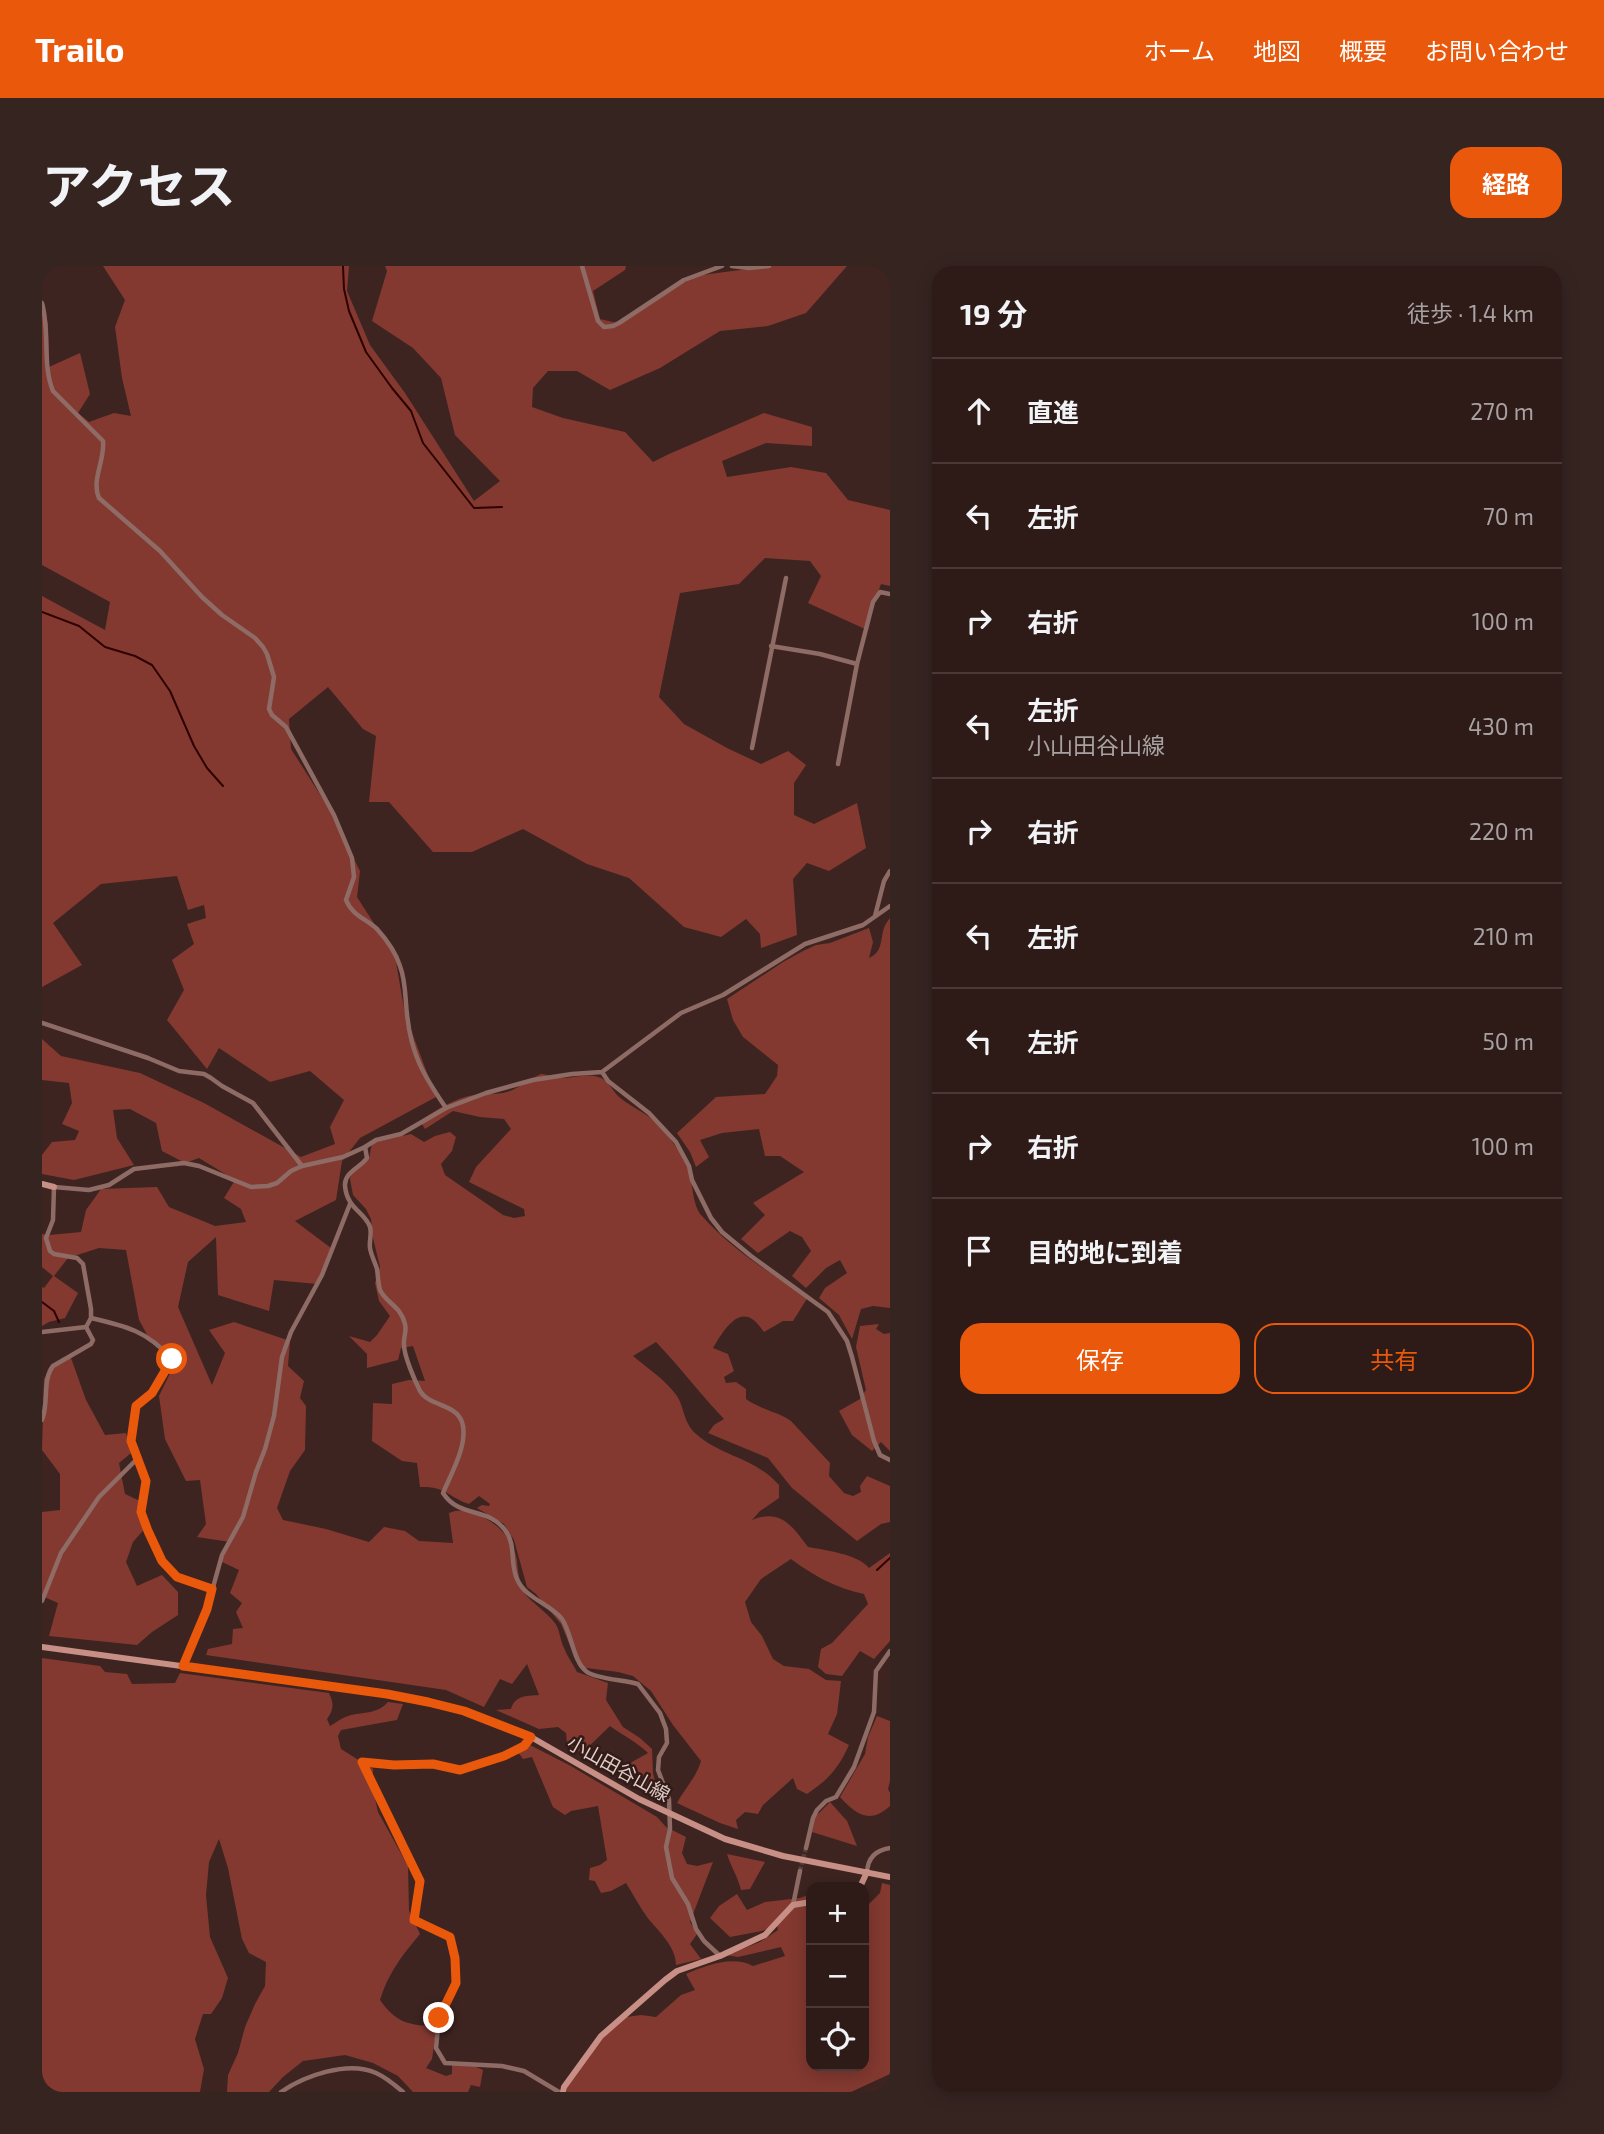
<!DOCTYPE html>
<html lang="ja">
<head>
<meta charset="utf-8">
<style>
  :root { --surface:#2e1b18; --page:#362421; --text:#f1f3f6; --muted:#a7a1a2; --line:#493937; --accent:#ea580c }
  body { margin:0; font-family:"Exo 2","Noto Sans JP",sans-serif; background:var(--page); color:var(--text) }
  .controls { position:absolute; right:21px; bottom:21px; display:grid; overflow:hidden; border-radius:14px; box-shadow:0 4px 18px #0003 }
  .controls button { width:63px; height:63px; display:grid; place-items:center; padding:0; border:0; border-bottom:2px solid var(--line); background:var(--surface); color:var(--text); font:35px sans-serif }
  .stop { position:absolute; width:21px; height:21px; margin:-16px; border:5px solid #ea580c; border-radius:50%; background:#fff }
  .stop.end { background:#ea580c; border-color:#fff; box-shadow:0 2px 7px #0008 }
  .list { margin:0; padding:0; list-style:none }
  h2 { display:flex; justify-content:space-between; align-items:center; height:91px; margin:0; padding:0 28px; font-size:30px }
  h2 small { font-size:23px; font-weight:400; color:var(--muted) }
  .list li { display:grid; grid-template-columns:46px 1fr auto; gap:21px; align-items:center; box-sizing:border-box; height:105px; padding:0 28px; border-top:2px solid var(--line) }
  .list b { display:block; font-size:26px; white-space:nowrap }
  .list p { margin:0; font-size:23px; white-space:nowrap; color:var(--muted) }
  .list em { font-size:23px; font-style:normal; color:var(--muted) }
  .actions { display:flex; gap:14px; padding:21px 28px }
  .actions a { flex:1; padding:16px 0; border:2px solid var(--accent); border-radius:21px; text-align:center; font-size:24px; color:var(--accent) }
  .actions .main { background:var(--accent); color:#fff }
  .icon { flex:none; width:38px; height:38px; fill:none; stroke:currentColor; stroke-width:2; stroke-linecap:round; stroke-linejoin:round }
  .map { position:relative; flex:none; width:848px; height:1826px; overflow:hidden; border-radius:21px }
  header { display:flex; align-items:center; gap:42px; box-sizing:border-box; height:98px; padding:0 35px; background:var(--accent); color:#fff }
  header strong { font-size:33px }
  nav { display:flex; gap:38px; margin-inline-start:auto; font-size:24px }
  .intro { display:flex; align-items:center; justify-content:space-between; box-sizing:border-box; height:168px; padding:0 42px }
  h1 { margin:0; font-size:49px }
  .button { padding:18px 32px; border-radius:21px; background:var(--accent); color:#fff; font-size:24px; font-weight:700 }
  main { display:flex; gap:42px; padding:0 42px }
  aside { flex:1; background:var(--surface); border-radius:21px; box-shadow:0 4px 18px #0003 }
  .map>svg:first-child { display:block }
  .forest { fill:#833930 }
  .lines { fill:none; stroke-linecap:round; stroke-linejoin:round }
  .stream { stroke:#2e0000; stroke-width:2 }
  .street-tunnel { stroke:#553e3a; stroke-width:4.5; stroke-dasharray:4.5 2; stroke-linecap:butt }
  .street { stroke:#8f6b65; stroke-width:4.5 }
  .secondary { stroke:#c78f85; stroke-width:6 }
  .route { stroke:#ea580c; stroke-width:9 }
  .labels { text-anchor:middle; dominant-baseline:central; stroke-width:5; stroke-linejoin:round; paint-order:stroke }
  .street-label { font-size:19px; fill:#dfcecb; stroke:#331b17 }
</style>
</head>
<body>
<header>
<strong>Trailo</strong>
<nav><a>ホーム</a><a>地図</a><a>概要</a><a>お問い合わせ</a></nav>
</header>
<div class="intro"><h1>アクセス</h1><a class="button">経路</a></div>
<main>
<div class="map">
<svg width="848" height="1826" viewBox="0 0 848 1826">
  <rect width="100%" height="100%" fill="#3d2420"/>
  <g class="forest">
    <path d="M61 0H307L305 25 328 79 363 127 432 235 458 215 413 169 399 112 371 82 330 55 345 5 343 0H584L583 4 551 25 558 53 575 57 653 10 727 0H805L764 47 726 60 678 65 618 102 568 124 535 105H506L491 122 490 141 521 152 583 166 611 196 627 188 722 147 770 161V180L724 177 680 195 685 211 749 201 784 207 806 234 848 244V320L839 318 823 363 766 337 779 310 768 295 723 292 697 318 638 327 617 431 642 458 685 482 719 498 746 485 764 499 752 517V549L772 558 815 537 824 582 787 605 765 597 751 613 755 669 719 682 718 668 704 653 679 671 642 661 587 612 545 598 481 563 430 586H391L347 536H327L334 470 321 463 286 421 247 453 249 483 286 541 318 605 315 631 353 690 363 748 394 831 318 872 300 895 294 934 253 955 289 982 275 1018 232 1014 227 1045 176 1029 174 971 146 996 136 1041 170 1119 183 1087 167 1064 192 1056 248 1075 246 1100 262 1115 258 1132 264 1140 263 1184 248 1205 235 1242 241 1254 284 1263 327 1276 342 1261 363 1265 377 1275 411 1277 407 1247C419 1242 427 1245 438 1250 456 1257 472 1275 475 1294 476 1305 477 1317 482 1326 487 1335 505 1346 513 1357 518 1364 518 1374 522 1382 525 1390 531 1398 535 1406L566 1417 564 1434 581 1461 598 1472 610 1483 611 1507 616 1528 580 1508 590 1496 606 1487C595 1476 580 1469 568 1460L540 1487 525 1478 524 1467 516 1461 497 1463 454 1444 469 1443C473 1429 485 1430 497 1429L485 1398 470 1418 458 1413 442 1441 404 1424 164 1389 166 1383 190 1378 191 1363 201 1362 194 1346 200 1337 188 1327 197 1304 178 1295 188 1276 155 1271 164 1258 158 1214 144 1215 123 1173 117 1130 135 1093 108 1074 97 1054 84 984 57 982 26 992 12 1010 36 1027 23 1052 7 1056 0 1060V1021L2 1022 11 1010 0 1001V968L7 969 39 966 44 944 59 923 115 921 127 941 173 960 204 956 199 943 182 932 193 914 157 892 143 897 120 885 114 857 88 843 71 844 75 872 92 899 32 914 0 908V889L10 876 33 874 37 865 20 858 30 837 27 817 0 814V773L19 790 98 807 162 837 259 891 293 878 288 861 302 834 268 805 228 816 177 782 165 803 125 754 142 724 130 694 152 678 145 658 164 652 162 639 146 644 135 610 59 618 11 657 40 699 0 721V330L63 364 68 336 0 299V33L6 58 7 101 38 87 48 128 36 147 47 156 72 147 89 150 80 112 73 61 83 34Z"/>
    <path d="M848 652V1042L831 1040 819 1043 810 1073 797 1049 777 1032 783 1022 805 1007 798 994 784 1002 764 1022 750 1010 769 985 760 971 748 965 716 987 699 973 723 949 711 937 762 906 738 890H723L717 863 680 867 658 874 667 891 654 901 648 886 635 867 674 831 723 828 735 810 736 799 701 771 691 754 685 733 741 696 761 685 774 679 788 677 827 662 831 676 827 692C841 686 838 674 842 662 843 658 846 655 848 652Z"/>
    <path d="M499 808C506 808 512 812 519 812 531 812 544 807 556 811 565 813 569 822 575 829 583 837 596 843 606 850 622 863 636 881 645 900 652 916 649 938 660 950 690 984 728 1007 766 1031L751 1055H741L722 1066C719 1062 715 1056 710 1053 693 1042 678 1071 671 1082L686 1088 692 1105 682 1111 684 1117 694 1116 704 1123V1133C719 1144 738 1146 749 1155L788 1197 787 1210 802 1227 811 1230 819 1226 818 1220 825 1210 848 1220V1256L839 1258 815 1275 750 1222 726 1192 666 1167 672 1159 682 1153C658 1128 638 1101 614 1076L591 1090C606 1103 623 1113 635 1130 643 1143 641 1156 654 1168 680 1191 712 1191 737 1219V1232L718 1245 710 1254C739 1242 750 1260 766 1281 782 1284 816 1288 827 1302L848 1287V1375L832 1393 818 1385 800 1410 784 1408 776 1401 779 1383 790 1377 826 1338 822 1328C794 1322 772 1310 749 1293L719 1313 703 1336 709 1356 720 1370 731 1393 742 1400 767 1403 784 1414 799 1415 795 1448 786 1468 807 1479C796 1503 787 1513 765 1528L755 1523 751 1512 721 1539 716 1548 703 1546 694 1554 696 1563 678 1557 635 1537C643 1522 654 1512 659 1495L631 1459 609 1425 591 1410 576 1406 537 1401 519 1358 494 1328 485 1321 472 1274 462 1258 435 1242 440 1239 447 1240 448 1238 437 1230 427 1238C406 1231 404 1220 378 1221L375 1197 360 1195 330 1175 331 1137 350 1138V1118L367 1114 383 1115 371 1080 359 1082 356 1094 325 1102V1088L307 1070 328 1076 335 1069 348 1050 337 1035 333 1017 338 1001 331 972 329 953 324 943 311 929 308 913 310 903 327 893 330 877 369 868 382 876 393 870 408 866 414 871 410 885 399 898 403 909 461 949 472 952 483 950 482 943 427 916 434 901 469 863 462 853 438 851 411 845 383 863 378 855C394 844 413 832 432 829 443 827 454 829 465 826 478 822 487 813 499 808Z"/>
    <polygon points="837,1058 834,1063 842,1068 848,1067 848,1185 839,1176 830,1185 810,1169 797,1145 818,1133 824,1124 814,1081 818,1060"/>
    <polygon points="29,1092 44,1134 63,1169 84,1167 89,1187 77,1197 83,1228 100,1236 105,1260 91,1276 84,1296 95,1320 120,1309 136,1326 136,1349 110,1366 95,1379 7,1370 16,1337 0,1330 0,1246 18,1244 18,1208 0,1184 2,1113 10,1098"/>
    <path d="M0 1392 58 1400 63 1406 85 1408 90 1418 133 1417 138 1407 287 1427C292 1438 292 1443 285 1453L288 1460C295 1456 301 1451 309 1449 323 1446 335 1448 346 1436L361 1438 355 1454 299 1464 296 1470 299 1483 331 1503V1524L336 1546 366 1600 367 1645 378 1668C359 1691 347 1706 338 1734 354 1757 368 1760 395 1760L390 1793 384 1802 404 1810 410 1808V1796L430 1799 441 1804 438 1821 429 1819 426 1826H371L356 1810 331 1797 303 1789 261 1795 241 1811 227 1826H185L186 1809 196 1787 203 1761 213 1738 223 1720 224 1696 207 1687 200 1673 186 1602 177 1573 167 1596 164 1629 168 1671 186 1712 180 1732 169 1748H161L153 1773 162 1803 158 1826H0Z"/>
    <path d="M835 1450 848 1455V1515L846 1523 848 1527V1540C827 1559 814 1548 798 1531L823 1488 826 1471Z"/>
    <path d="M486 1478 527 1499 615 1551 624 1561 644 1571 640 1587 645 1598 655 1600 671 1596 648 1656 655 1668 648 1678 659 1693 634 1699C634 1680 616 1665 605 1651 597 1640 591 1628 584 1617L569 1625 559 1627 553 1615 547 1614 548 1602 558 1599 565 1594 556 1540 529 1545 523 1549 511 1541 490 1491 481 1493 476 1486 484 1482Z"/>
    <polygon points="788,1536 805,1555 815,1580 770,1566 773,1551"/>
    <path d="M685 1588 723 1596 708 1623 699 1624C696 1611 689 1601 685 1588Z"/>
    <path d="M840 1617 848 1619V1808L809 1826H525L524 1822 529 1812 577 1752 599 1749 614 1751 639 1729 653 1724 644 1708C663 1700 690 1689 711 1700L743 1690 739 1681 696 1691 684 1689 718 1676 736 1664 735 1659 720 1665 688 1671 668 1652 677 1640 695 1628 705 1644 723 1636 758 1632 769 1628V1800H822V1643L838 1627Z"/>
  </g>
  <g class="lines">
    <g class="stream">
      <polyline points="301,0 302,23 307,45 324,86 350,122 369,145 381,177 432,242 460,241"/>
      <polyline points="0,346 37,360 63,381 93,390 110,399 128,425 152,480 165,502 181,520"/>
      <polyline points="0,1036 12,1045 17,1056"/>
      <polyline points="835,1304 848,1292"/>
    </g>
    <polyline class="street-tunnel" points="758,1605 764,1582"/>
    <g class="street">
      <polyline points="540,0 556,55 562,61 571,60 577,57 642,14 680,0"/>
      <polyline points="690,0 707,2 727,0"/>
      <path d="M0 37C8 65 0 99 11 125L61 175C63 195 49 214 57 232L118 285 160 331 180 349 213 372 221 381 225 388 232 411 227 443 230 449 244 461 292 549 310 592 312 611 304 634C310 649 324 653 335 663 344 673 354 687 358 700 364 716 363 732 365 748 369 789 382 810 404 842"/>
      <polyline points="729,380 778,388 815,398"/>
      <polyline points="710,482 744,312"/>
      <polyline points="796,498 815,398 831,336 838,326 848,328"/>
      <polyline points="833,650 842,615 848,605"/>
      <polyline points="0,757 106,792 137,805 162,808 169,812 180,820 211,837 260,900"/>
      <polyline points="560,806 566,815 607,847 634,876 647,900 650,914 669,952 680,966 709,990 786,1046 805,1075 810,1091 832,1175 838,1189 848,1194"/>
      <path d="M323 881 325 892C318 902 302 906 303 920 305 943 323 946 328 961 330 967 327 975 328 982 329 989 333 996 335 1003 336 1009 336 1017 338 1024 344 1037 359 1040 363 1058 365 1066 361 1072 362 1079 362 1090 373 1115 378 1125 388 1141 413 1137 420 1156 427 1177 409 1208 401 1227 418 1253 445 1240 463 1264 475 1279 467 1299 476 1315 484 1332 508 1338 520 1353 530 1368 531 1396 545 1406 555 1413 583 1414 596 1418L618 1447 624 1463 625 1477 617 1491 616 1504 627 1533 628 1563 624 1581 630 1612 646 1638 654 1663 662 1675 678 1690"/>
      <path d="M49 1052C84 1060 105 1065 130 1093L110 1127 94 1140 92 1148 89 1175 104 1215 99 1246 120 1295 135 1311 170 1323"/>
      <polyline points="44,1061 49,1052 49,1043 41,998 35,992 12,988 8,985 4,972 11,954 12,921 47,924 67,919 92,903 142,897 157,900 209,921 226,920 235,917 249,905 260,900 301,891 323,881 334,874 359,868 404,842 444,827 491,814 530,808 560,806 639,747 681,729 763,678 821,659 848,640"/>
      <polyline points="0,1066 44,1061"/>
      <path d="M0 1154C7 1137 0 1114 11 1100L49 1078 51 1074 44 1061"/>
      <polyline points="0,1335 19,1287 57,1231 95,1193"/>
      <polyline points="141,1400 165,1343 180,1289 201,1251 214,1206 223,1183 232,1150 240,1091 249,1066 280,1009 308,938"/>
      <polyline points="320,1496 378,1615 372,1654 408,1671 413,1692 414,1717 397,1752 394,1782 403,1797 460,1800 482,1805 517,1826"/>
      <polyline points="321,1496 352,1499 391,1498 418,1504 462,1491 482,1480 489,1471"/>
      <polyline points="764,1582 771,1552 775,1544 784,1535 794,1531 812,1501 832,1446 834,1405 848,1385"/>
      <path d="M825 1606C826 1591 834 1584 848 1582"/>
      <polyline points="751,1639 758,1605"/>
      <path d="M239 1826C262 1810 306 1794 334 1807 343 1811 353 1819 361 1826"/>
    </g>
    <g class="secondary">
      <polyline points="0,918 12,921"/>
      <polyline points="0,1381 345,1428 422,1445 489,1471 597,1533 683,1573 741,1590 848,1611"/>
      <polyline points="818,1621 825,1606"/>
      <polyline points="521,1826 522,1821 559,1770 623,1714 635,1705 678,1690 723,1669 751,1639 769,1636"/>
    </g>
  </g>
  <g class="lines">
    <polyline class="route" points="130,1093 110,1127 94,1140 89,1175 104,1215 99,1246 106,1265 120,1295 135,1311 170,1323 165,1343 141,1400 345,1428 386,1436 422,1445 489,1471 482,1480 462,1490 418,1504 391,1498 352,1499 320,1496 378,1615 372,1654 408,1671 413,1692 414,1717 397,1752"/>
  </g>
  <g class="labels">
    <g class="street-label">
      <text transform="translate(577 1502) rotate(29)">小山田谷山線</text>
    </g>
  </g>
</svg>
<div class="controls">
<button>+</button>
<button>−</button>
<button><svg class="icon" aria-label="locate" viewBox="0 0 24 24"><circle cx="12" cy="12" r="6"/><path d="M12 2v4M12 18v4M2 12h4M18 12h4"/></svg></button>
</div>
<div class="stop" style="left:130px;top:1093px"></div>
<div class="stop end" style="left:397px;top:1752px"></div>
</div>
<aside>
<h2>19 分<small>徒歩 · 1.4 km</small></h2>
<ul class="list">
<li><svg class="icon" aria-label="ahead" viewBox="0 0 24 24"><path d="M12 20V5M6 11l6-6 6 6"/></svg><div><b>直進</b></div><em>270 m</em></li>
<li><svg class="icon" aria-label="left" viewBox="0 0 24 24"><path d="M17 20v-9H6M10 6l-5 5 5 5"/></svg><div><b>左折</b></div><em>70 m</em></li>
<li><svg class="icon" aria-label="right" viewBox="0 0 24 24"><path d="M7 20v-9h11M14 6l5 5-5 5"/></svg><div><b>右折</b></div><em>100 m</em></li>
<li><svg class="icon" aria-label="left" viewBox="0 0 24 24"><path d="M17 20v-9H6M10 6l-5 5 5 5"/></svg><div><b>左折</b><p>小山田谷山線</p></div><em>430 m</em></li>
<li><svg class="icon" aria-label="right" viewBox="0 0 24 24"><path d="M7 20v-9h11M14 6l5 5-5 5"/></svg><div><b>右折</b></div><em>220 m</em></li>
<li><svg class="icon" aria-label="left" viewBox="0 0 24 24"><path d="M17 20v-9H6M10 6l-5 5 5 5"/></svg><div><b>左折</b></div><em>210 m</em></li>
<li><svg class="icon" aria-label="left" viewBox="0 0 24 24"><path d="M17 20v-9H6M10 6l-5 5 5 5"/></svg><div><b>左折</b></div><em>50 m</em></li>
<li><svg class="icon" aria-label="right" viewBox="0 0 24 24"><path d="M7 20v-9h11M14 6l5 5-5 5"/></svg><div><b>右折</b></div><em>100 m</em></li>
<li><svg class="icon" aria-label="arrive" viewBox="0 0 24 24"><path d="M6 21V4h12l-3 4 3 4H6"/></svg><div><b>目的地に到着</b></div></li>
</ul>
<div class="actions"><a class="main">保存</a><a>共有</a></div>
</aside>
</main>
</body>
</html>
